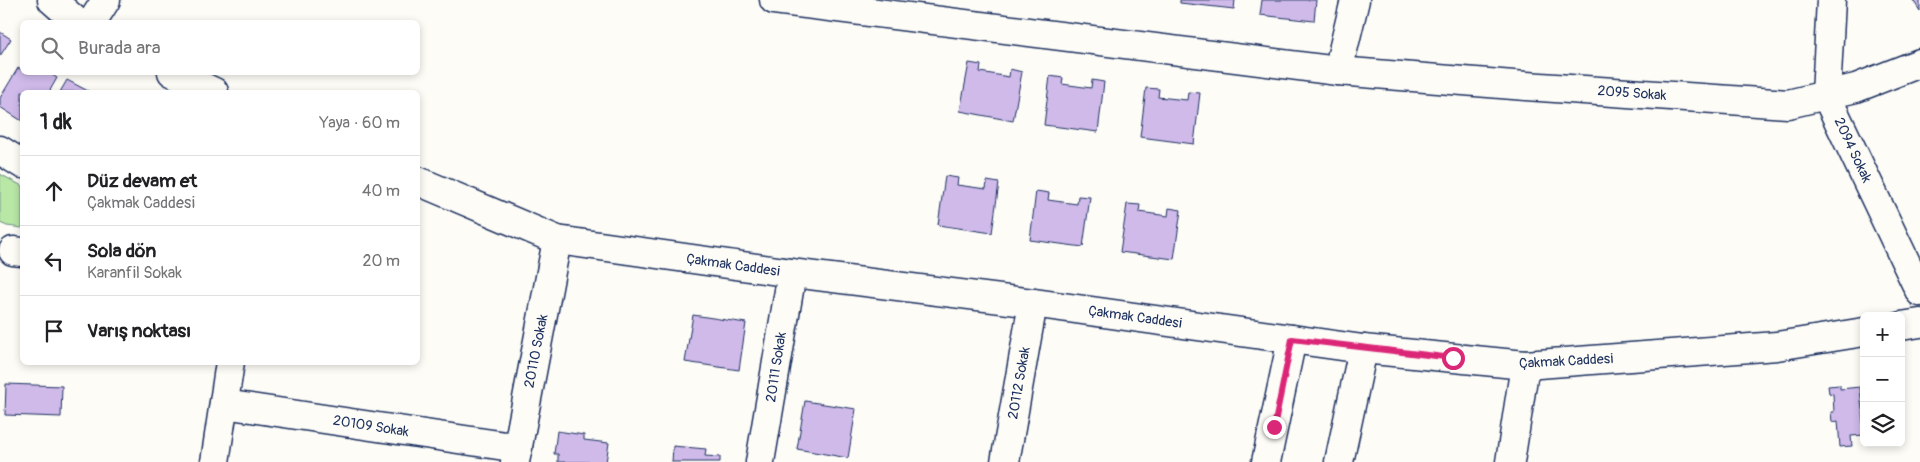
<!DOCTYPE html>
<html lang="tr">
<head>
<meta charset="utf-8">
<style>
  :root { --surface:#fff; --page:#f6f6f6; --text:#202124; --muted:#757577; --line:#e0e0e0 }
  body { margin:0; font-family:Pangolin,sans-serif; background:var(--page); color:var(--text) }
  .controls { position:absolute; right:15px; bottom:15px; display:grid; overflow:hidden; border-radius:8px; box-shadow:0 2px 8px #0003 }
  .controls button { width:45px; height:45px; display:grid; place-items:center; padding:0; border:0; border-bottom:1px solid var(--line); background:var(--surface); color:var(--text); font:25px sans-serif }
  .stop { position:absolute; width:15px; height:15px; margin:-11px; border:4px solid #db2777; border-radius:50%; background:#fff }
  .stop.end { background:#db2777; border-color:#fff; box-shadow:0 1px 5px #0008 }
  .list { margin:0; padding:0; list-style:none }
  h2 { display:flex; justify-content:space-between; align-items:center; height:65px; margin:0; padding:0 20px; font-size:21px }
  h2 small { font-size:16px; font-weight:400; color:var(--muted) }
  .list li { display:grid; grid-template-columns:32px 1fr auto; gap:15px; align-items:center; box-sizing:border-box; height:70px; padding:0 20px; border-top:1px solid var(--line) }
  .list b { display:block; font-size:19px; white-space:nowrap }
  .list p { margin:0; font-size:16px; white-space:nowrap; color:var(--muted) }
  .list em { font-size:16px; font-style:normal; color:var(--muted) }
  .icon { flex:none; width:28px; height:28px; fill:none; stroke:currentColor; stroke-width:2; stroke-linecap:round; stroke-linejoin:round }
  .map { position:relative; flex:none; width:1920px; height:462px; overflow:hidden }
  .search { position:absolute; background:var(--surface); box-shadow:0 2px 8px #0003; left:20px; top:20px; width:400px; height:55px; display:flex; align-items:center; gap:12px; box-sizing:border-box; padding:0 18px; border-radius:8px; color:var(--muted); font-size:19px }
  .panel { position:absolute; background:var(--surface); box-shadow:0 2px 8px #0003; left:20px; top:90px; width:400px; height:275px; border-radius:8px }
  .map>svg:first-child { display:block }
  .green { fill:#b8e7a6; stroke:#6a8b82 }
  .building { fill:#cfbaea; stroke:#1b2f5e }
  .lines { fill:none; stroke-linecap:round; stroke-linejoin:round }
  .street-casing { stroke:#1b2f5e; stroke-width:31 }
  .secondary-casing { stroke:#1b2f5e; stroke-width:31 }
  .street { stroke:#fdfcf7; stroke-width:28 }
  .secondary { stroke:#fdfcf7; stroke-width:28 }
  .route { stroke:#db2777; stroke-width:6 }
  .labels { text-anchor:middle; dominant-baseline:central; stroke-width:4; stroke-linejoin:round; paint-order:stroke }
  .street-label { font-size:14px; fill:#1b2f5e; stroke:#fdfcf7 }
</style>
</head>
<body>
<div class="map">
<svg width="1920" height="462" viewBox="0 0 1920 462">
  <rect width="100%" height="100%" fill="#fdfcf7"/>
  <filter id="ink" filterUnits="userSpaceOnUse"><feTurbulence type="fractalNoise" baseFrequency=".02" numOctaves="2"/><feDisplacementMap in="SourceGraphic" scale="10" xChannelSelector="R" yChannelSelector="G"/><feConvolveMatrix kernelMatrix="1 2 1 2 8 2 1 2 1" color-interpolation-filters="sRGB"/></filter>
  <g filter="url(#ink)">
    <polygon class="green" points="0,174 22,186 22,228 7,226 0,223"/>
    <g class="building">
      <polygon points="1180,0 1235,0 1234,9 1180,3"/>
      <polygon points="1262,0 1316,0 1314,21 1260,15"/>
      <polygon points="1913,0 1920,0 1920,11"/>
      <polygon points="0,32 11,39 0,56"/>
      <polygon points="969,63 981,65 980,72 1009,77 1010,69 1022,72 1013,121 960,111"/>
      <polygon points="18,68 27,73 48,72 57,78 49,92 22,92 22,121 0,107 0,98"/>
      <polygon points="1050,76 1063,78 1062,84 1091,88 1092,80 1104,82 1098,132 1044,125"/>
      <polygon points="67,80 90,92 60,92"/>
      <polygon points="1146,88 1159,89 1158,97 1187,100 1188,92 1200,93 1194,144 1140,137"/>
      <polygon points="945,176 958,178 957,185 986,189 987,181 999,183 992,233 938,225"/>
      <polygon points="1036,191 1049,193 1048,200 1077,204 1078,196 1090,197 1083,247 1030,240"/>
      <polygon points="1127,204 1140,205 1139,212 1168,216 1169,208 1181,210 1174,259 1120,252"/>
      <polygon points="693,315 746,323 739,370 685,362"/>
      <polygon points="6,384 62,386 61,417 5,415"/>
      <polygon points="1840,385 1840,389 1860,387 1864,435 1851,436 1852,446 1840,447 1838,421 1832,422 1831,412 1834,412 1833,394 1829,393 1828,386"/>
      <polygon points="805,401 856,409 848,458 797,449"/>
      <polygon points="557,431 584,435 584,440 609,443 606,462 558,462 558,454 554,454"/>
      <polygon points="673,446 706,449 705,456 720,457 720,462 672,462"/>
    </g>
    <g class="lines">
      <defs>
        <g id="street">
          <polyline points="774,0 1338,71 1526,86 1788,104 1856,88 1920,63"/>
          <polyline points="1831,0 1826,95 1920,292"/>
          <polyline points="92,22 106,0"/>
          <polyline points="1338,71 1355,0"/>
          <polyline points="0,150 22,164"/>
          <polyline points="13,251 22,252"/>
          <polyline points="224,404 518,448"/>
          <polyline points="215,462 230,362"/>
          <polyline points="515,462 557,240"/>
          <polyline points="760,462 792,273"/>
          <polyline points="1005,462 1033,303"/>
          <polyline points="1266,462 1292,339"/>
          <polyline points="1339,462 1363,349"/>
          <polyline points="1510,462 1525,365"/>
        </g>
        <g id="secondary">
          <polyline points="52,0 77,22"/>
          <polyline points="172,72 214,92"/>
          <polyline points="418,181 557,240 792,273 1033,303 1363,349 1525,365 1777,346 1864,332"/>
          <polyline points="1901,326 1920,323"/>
        </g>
      </defs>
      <use href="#street" class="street-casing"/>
      <use href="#secondary" class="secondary-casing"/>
      <use href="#street" class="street"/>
      <use href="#secondary" class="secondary"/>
    </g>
  </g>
  <g class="lines" filter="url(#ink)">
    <polyline class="route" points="1274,427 1292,339 1453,358"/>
  </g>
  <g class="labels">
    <g class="street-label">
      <text transform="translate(1632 93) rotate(4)">2095 Sokak</text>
      <text transform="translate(1853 150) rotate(65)">2094 Sokak</text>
      <text transform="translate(733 265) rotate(8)">Çakmak Caddesi</text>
      <text transform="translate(1135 317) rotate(8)">Çakmak Caddesi</text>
      <text transform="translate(536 351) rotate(-79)">20110 Sokak</text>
      <text transform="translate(1566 361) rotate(-3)">Çakmak Caddesi</text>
      <text transform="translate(776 367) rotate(-81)">20111 Sokak</text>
      <text transform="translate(1019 383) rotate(-80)">20112 Sokak</text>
      <text transform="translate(371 426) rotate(9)">20109 Sokak</text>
    </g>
  </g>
</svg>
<div class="controls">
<button>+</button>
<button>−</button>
<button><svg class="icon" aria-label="layers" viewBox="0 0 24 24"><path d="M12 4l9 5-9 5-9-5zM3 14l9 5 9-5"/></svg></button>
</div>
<div class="stop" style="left:1453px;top:358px"></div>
<div class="stop end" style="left:1274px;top:427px"></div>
<div class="search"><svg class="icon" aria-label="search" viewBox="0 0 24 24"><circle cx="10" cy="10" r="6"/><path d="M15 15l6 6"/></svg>Burada ara</div>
<section class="panel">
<h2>1 dk<small>Yaya · 60 m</small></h2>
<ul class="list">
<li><svg class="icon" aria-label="ahead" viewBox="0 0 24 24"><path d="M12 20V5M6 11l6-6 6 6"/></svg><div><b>Düz devam et</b><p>Çakmak Caddesi</p></div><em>40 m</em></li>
<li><svg class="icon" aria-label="left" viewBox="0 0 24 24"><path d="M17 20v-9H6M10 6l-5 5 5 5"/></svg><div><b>Sola dön</b><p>Karanfil Sokak</p></div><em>20 m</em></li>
<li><svg class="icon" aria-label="arrive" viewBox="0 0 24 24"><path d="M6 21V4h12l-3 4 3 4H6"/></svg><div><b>Varış noktası</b></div></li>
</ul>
</section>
</div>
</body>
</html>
